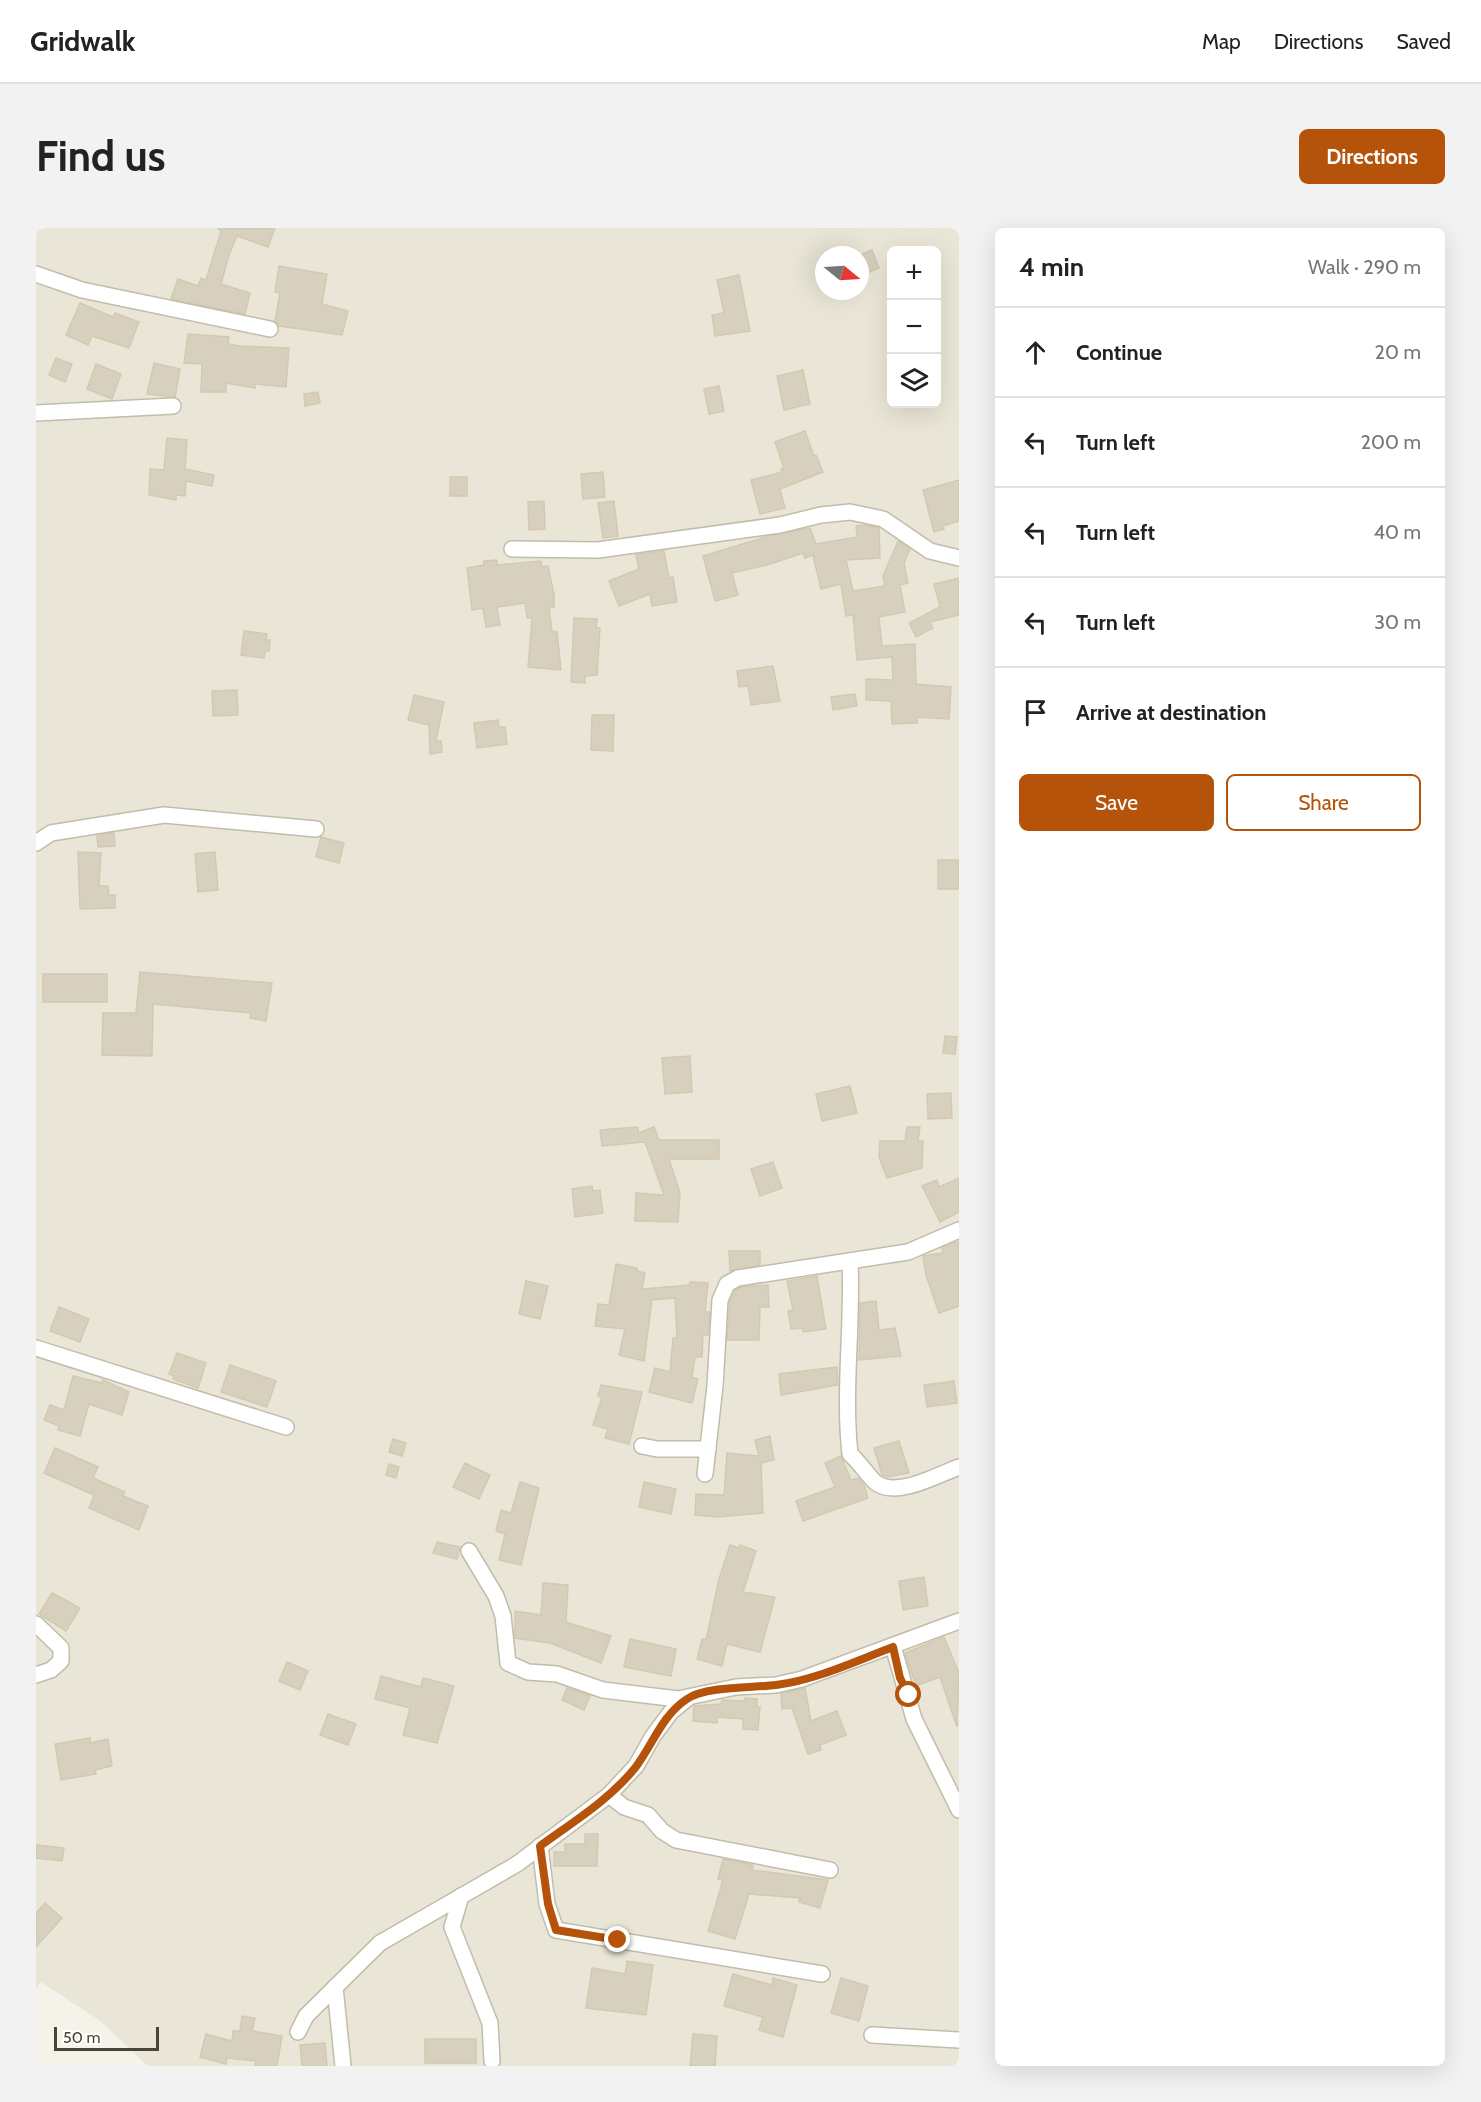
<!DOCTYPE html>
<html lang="en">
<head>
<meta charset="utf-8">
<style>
  :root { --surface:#fff; --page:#f2f2f2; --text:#222; --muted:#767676; --line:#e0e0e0; --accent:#b45309 }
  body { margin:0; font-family:Cabin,sans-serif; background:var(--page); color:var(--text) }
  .controls { position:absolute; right:18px; top:18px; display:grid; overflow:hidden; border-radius:9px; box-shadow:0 6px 24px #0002 }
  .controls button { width:54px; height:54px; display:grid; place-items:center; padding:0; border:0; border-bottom:2px solid var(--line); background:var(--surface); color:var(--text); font:30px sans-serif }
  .compass { position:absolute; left:779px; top:18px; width:54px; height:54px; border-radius:50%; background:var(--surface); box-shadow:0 6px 24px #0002; rotate:108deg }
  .scale { position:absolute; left:18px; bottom:15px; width:105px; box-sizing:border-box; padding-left:6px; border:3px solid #4a4437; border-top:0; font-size:16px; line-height:21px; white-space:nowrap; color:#4a4437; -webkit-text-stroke:4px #fff; paint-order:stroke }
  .stop { position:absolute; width:18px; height:18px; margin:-14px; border:4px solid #b45309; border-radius:50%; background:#fff }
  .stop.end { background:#b45309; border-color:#fff; box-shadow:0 2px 6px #0008 }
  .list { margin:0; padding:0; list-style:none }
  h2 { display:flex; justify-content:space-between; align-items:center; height:78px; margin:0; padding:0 24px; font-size:26px }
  h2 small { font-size:20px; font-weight:400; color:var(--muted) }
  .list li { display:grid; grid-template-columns:39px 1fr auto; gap:18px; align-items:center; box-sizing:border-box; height:90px; padding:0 24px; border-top:2px solid var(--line) }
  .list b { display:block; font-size:22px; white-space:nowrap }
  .list em { font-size:20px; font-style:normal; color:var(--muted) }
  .actions { display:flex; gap:12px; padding:18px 24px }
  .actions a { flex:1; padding:14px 0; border:2px solid var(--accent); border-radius:9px; text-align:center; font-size:21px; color:var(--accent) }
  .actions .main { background:var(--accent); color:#fff }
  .icon { flex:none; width:33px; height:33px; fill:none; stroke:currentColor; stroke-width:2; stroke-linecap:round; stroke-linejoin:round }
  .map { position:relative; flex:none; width:923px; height:1838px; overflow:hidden; border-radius:9px }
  header { display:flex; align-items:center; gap:36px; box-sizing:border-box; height:84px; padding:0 30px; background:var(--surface); border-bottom:2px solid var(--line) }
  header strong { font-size:28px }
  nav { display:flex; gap:33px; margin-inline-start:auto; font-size:21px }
  .intro { display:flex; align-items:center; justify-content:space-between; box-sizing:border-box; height:144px; padding:0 36px }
  h1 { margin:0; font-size:42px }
  .button { padding:15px 27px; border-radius:9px; background:var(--accent); color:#fff; font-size:21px; font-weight:700 }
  main { display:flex; gap:36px; padding:0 36px }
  aside { flex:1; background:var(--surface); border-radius:9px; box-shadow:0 6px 24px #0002 }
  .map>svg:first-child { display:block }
  .residential { fill:#eae6d7; fill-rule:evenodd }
  .building { fill:#d8d0be; stroke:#d3c9b1; stroke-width:1.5 }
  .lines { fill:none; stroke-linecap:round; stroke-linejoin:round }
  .minor-casing { stroke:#c2bcab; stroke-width:18 }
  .minor { stroke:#fff; stroke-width:15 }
  .route { stroke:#b45309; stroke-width:8 }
</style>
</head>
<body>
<header>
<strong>Gridwalk</strong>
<nav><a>Map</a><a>Directions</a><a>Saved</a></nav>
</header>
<div class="intro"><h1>Find us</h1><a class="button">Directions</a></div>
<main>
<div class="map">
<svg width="923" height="1838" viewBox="0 0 923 1838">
  <rect width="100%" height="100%" fill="#f5f3e9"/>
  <path class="residential" d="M0 0H923V1838H112L63 1792 5 1754 0 1762ZM856 22H900V176H856ZM788 27H824V63H788Z"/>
  <g class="building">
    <polygon points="182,0 239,0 232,19 201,8 193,27 185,56 214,65 209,86 135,71 142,51 162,58 165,50 170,52 185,3"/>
    <polygon points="836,22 843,40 824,48 824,27"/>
    <polygon points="243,38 291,46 286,76 312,83 306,107 243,98 239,93 244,65 239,64"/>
    <polygon points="703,47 714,103 679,108 676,87 688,85 681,52"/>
    <polygon points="44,75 77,89 79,85 103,94 93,120 56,108 52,117 30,107"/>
    <polygon points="152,106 193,109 192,116 204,118 253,120 250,159 219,156 219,160 190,155 190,164 165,164 166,136 148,135"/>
    <polygon points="20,130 36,136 29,154 13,147"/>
    <polygon points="118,135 144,141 139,169 111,166"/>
    <polygon points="60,136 85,146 76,171 51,161"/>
    <polygon points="767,142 774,176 748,182 741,148"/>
    <polygon points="683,158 688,183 673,186 668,161"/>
    <polygon points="282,164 284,175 269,178 268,166"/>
    <polygon points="769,203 778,228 780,227 787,244 744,261 749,280 724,286 715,252 746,244 745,241 748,240 739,214"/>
    <polygon points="131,210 151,212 149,241 178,247 176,258 150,253 149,268 140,267 140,272 113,267 114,241 128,242"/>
    <polygon points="567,244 569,269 547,271 545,246"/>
    <rect x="414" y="249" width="17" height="19"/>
    <polygon points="923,252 923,293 907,298 908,301 898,304 887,262"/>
    <polygon points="508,273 509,301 493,302 492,274"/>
    <polygon points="578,273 582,308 567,310 562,275"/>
    <polygon points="829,297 843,300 844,330 810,332 817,363 849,358 847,348 862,313 874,321 868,335 872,355 864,357 869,384 843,389 846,418 879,416 880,456 915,459 913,491 881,489 881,495 856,496 855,473 830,472 830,451 857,452 856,429 821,432 817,387 810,388 805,356 785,361 777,327 769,330 767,325 734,336 696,345 702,367 679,373 667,328 733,308 774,300 780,316 821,309 820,298"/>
    <polygon points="628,323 633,350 637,349 641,374 616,378 614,366 583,378 573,353 603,341 600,327"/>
    <polygon points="461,332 461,337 505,333 506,339 512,338 518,366 518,379 513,380 516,403 521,404 525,442 492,439 496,390 491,390 489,375 461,379 464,397 450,399 447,380 436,382 431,340 448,337 448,333"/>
    <polygon points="923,350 923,387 894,394 897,400 880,409 873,395 904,379 898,356"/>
    <polygon points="538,390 561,391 560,400 564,400 561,447 549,448 549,455 535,454"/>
    <polygon points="208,403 231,406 230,412 234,412 233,423 229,423 228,430 205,427"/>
    <polygon points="737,438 744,473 715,477 712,458 703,459 701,443"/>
    <polygon points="201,462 202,487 177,488 176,463"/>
    <polygon points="819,466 821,478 797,482 795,469"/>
    <polygon points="378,467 408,474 400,513 405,513 406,524 394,526 393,497 372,492"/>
    <polygon points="556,487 578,487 577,523 555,522"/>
    <polygon points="462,492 463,499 469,499 471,516 441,520 438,495"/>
    <polygon points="78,605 79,618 62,619 61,608"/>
    <polygon points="285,609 308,615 303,635 280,629"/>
    <polygon points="42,624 65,625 63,658 72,658 73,667 79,667 79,680 44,681"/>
    <polygon points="179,624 182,662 162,664 159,626"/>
    <rect x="902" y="632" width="21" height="29"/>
    <polygon points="104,744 236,755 230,793 214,790 215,785 117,776 116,828 66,827 67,785 100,785"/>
    <rect x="7" y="746" width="64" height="28"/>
    <polygon points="909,808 921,809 919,826 907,825"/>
    <polygon points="654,828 656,864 629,866 626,830"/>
    <polygon points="814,858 821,885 786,893 780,866"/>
    <polygon points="915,865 916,890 892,891 891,866"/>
    <polygon points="602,899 602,905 618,899 623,912 683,912 683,931 633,931 644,965 642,994 599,993 600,965 628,967 609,914 566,918 564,902"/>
    <polygon points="871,899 884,899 882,913 887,913 886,940 851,950 843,929 844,913 869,913"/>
    <polygon points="737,934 746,960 724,968 715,941"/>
    <polygon points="923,950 923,984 904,994 886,958 901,952 903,959"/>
    <polygon points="556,958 557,963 564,962 567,985 539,989 536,961"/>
    <polygon points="923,1013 923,1078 903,1085 890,1047 887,1028 907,1025 906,1020"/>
    <polygon points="693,1023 724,1023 724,1037 694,1043"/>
    <polygon points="580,1036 601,1040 601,1043 609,1045 606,1061 654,1057 654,1054 672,1055 669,1084 674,1084 672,1107 667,1107 666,1129 659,1129 656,1149 662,1151 656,1175 613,1164 619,1140 634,1144 637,1110 641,1110 639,1070 616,1072 608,1133 583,1127 589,1101 559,1098 562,1076 573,1077"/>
    <polygon points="781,1048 790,1101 767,1104 767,1100 755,1101 752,1083 757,1082 751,1053"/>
    <polygon points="490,1053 512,1058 504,1091 483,1086"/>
    <polygon points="732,1057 733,1079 724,1079 723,1112 691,1112 694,1074 699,1063 705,1059"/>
    <polygon points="840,1073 843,1102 859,1100 865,1128 823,1132 824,1075"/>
    <polygon points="23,1079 53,1091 44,1114 14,1103"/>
    <polygon points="141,1125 170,1135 162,1160 137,1151 138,1148 133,1146"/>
    <polygon points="194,1137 240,1153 231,1179 185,1164"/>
    <polygon points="801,1139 802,1157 745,1167 743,1146"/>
    <polygon points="37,1148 66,1155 67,1152 93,1164 86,1187 53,1176 44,1208 22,1202 23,1198 8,1192 14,1177 28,1182"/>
    <polygon points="918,1153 921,1175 891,1179 888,1157"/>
    <polygon points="565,1157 606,1164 593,1216 569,1210 572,1201 557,1197 566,1169 562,1168"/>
    <polygon points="734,1208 738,1232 725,1235 727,1285 681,1289 659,1287 660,1266 688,1267 691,1225 723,1228 719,1212"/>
    <polygon points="357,1211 370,1215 366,1228 353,1224"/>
    <polygon points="863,1213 873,1245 851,1249 846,1247 838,1220"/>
    <polygon points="19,1220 62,1239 57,1250 89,1264 87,1268 112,1278 103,1302 53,1280 58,1267 8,1245"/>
    <polygon points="805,1228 815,1252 823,1250 828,1257 832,1270 767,1293 760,1273 799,1259 789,1235"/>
    <polygon points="429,1235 454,1247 443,1271 417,1259"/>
    <polygon points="353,1236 363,1239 360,1250 350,1247"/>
    <polygon points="484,1254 503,1260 485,1337 463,1332 469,1306 460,1303 465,1282 475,1285"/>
    <polygon points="608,1254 640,1261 635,1286 603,1279"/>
    <polygon points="401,1314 424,1319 421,1331 397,1325"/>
    <polygon points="694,1317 703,1320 704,1317 720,1323 707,1364 739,1369 724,1424 691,1416 686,1438 661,1431 666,1411 670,1412 683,1351"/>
    <polygon points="888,1349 892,1378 867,1382 863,1353"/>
    <polygon points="507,1355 532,1357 530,1394 575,1408 565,1435 514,1415 479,1410 479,1383 505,1387"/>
    <polygon points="16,1365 44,1380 30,1403 3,1386"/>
    <polygon points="908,1409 923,1445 921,1499 904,1449 880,1458 869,1425"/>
    <polygon points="594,1411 640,1421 635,1448 588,1439"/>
    <polygon points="251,1434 272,1443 264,1462 243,1453"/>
    <polygon points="345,1448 385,1459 387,1450 418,1458 401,1515 367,1507 374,1480 339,1471"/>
    <polygon points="531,1460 554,1468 548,1482 526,1472"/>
    <polygon points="769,1460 775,1493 801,1483 810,1507 784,1517 785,1522 772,1526 756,1480 746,1481 745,1466"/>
    <polygon points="709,1470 721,1471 721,1479 724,1479 722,1502 707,1501 707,1491 681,1489 681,1495 657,1493 658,1478 685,1476 686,1472 709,1473"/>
    <polygon points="292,1486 320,1496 312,1517 284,1507"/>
    <polygon points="54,1510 54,1515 72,1511 76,1538 59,1542 60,1546 25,1552 19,1516"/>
    <polygon points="549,1606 562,1606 561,1638 518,1638 518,1624 529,1624 529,1616 549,1616"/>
    <polygon points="0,1617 28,1620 26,1633 0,1630"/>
    <polygon points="687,1631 717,1637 716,1642 792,1652 784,1680 763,1674 764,1670 713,1666 699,1711 672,1703 687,1652 682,1651"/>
    <polygon points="9,1675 26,1690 0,1719 0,1685"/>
    <polygon points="591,1733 617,1737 610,1787 550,1780 556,1740 589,1746"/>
    <polygon points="697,1746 736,1757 737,1750 761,1757 747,1809 723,1802 727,1789 688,1778"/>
    <polygon points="805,1750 832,1758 823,1793 795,1785"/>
    <polygon points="206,1788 219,1790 216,1803 246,1808 241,1838 219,1838 220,1833 191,1830 190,1836 164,1829 170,1806 196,1813 197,1803 204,1803"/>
    <polygon points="657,1806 681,1808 679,1838 654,1838"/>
    <rect x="389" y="1811" width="51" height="24"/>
    <polygon points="289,1815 291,1838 266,1838 264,1817"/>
  </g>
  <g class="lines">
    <defs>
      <g id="minor">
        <polyline points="0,46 46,62 234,101"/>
        <polyline points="0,185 137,178"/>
        <polyline points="476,321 562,322 744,297 785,287 814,284 847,291 894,323 923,330"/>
        <polyline points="0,615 15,605 128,587 280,601"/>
        <path d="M814 1034C817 1098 807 1162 814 1226 824 1235 830 1245 839 1254 859 1271 901 1247 923 1239"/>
        <polyline points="0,1120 250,1199"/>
        <polyline points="606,1218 621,1221 672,1221"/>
        <polyline points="669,1246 679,1158 684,1072 691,1056 702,1050 872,1024 923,1002"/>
        <polyline points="433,1323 460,1368 467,1388 472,1435 492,1444 521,1446 567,1462 642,1471 700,1459 740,1457 766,1451 923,1393"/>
        <polyline points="0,1396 25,1420 25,1433 15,1442 0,1447"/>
        <polyline points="857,1418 878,1491 923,1582"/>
        <polyline points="573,1567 588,1579 612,1587 626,1603 640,1612 794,1642"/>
        <polyline points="504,1618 511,1676 520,1702 786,1746"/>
        <polyline points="425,1668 416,1699 454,1795 456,1833"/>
        <polyline points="299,1759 307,1838"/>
        <polyline points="262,1804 270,1788 344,1715 481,1636 573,1567 600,1538 617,1508 635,1484 652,1470"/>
        <polyline points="836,1807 923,1812"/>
      </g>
    </defs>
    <use href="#minor" class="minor-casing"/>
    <use href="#minor" class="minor"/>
  </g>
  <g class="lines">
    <path class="route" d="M582 1712 520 1702 512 1676 504 1618C537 1594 573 1572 599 1540 617 1517 625 1488 651 1471 670 1458 717 1460 740 1457 780 1452 820 1433 857 1419L864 1450 873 1467"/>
  </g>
</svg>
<div class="controls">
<button>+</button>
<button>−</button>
<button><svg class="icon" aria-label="layers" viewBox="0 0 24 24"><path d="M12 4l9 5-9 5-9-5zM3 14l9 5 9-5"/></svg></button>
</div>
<svg class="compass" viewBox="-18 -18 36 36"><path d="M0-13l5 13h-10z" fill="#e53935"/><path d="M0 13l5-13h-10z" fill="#767676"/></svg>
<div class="scale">50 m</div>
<div class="stop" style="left:873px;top:1467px"></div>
<div class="stop end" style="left:582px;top:1712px"></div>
</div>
<aside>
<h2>4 min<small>Walk · 290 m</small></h2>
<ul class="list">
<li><svg class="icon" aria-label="ahead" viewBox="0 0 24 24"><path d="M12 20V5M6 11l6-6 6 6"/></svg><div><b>Continue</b></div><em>20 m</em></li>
<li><svg class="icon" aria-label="left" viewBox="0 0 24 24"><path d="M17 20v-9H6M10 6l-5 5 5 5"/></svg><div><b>Turn left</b></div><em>200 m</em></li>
<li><svg class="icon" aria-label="left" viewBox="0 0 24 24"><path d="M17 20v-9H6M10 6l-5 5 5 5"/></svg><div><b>Turn left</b></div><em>40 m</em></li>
<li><svg class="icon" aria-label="left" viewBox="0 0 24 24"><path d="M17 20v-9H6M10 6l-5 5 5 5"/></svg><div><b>Turn left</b></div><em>30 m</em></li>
<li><svg class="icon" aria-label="arrive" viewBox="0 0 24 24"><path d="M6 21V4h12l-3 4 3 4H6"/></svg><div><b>Arrive at destination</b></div></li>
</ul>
<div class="actions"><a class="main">Save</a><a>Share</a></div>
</aside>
</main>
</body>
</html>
